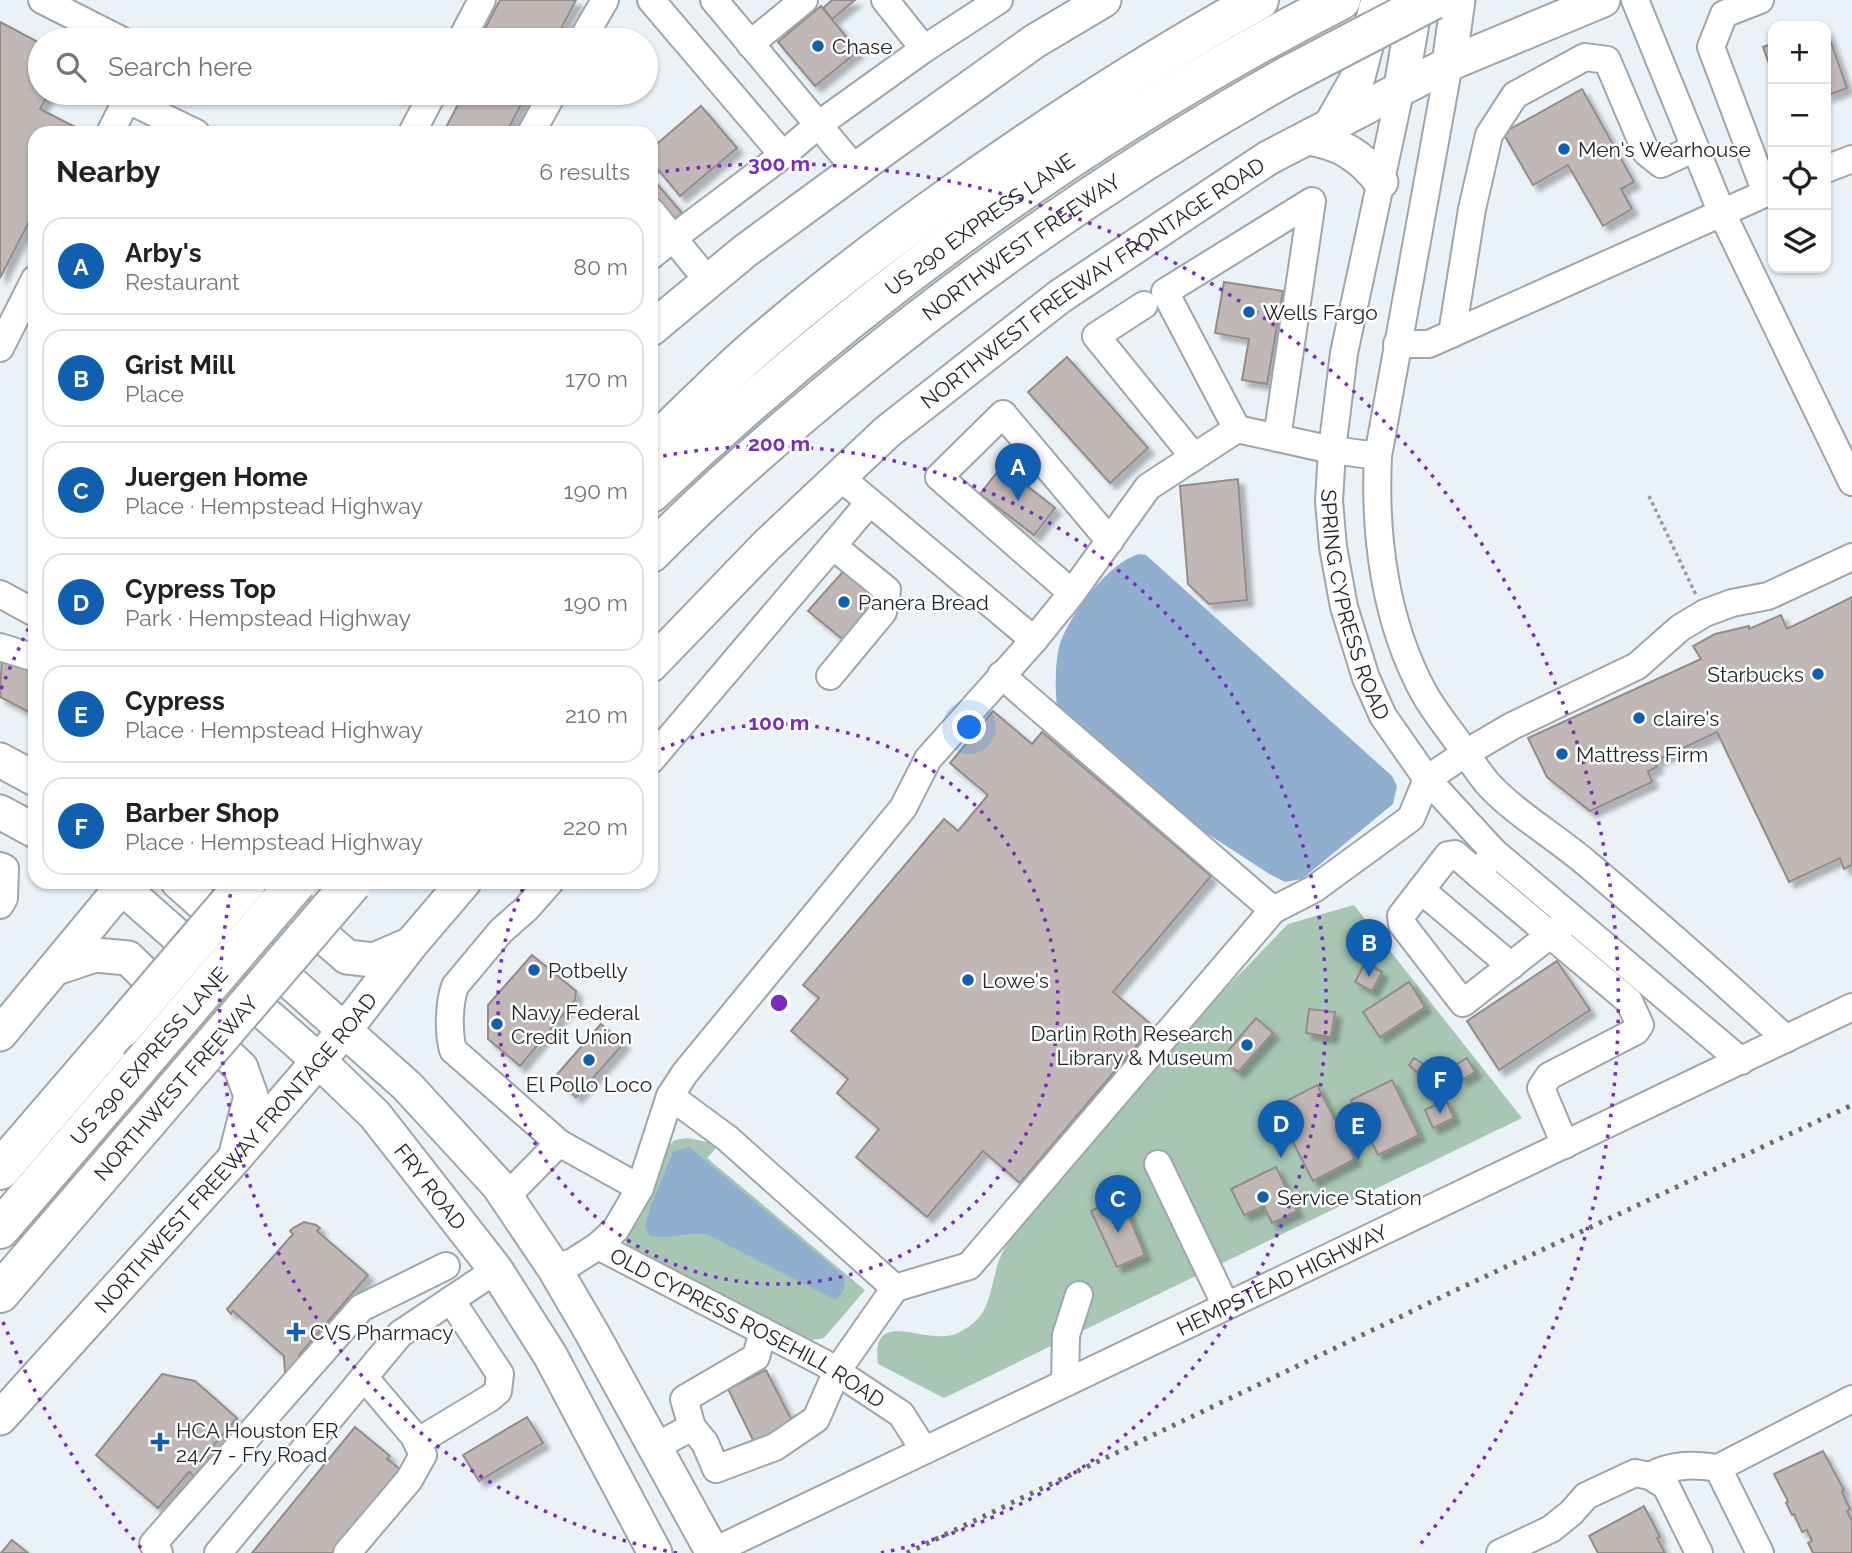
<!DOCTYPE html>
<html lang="en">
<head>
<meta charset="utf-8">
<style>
  :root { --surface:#fff; --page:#f2f2f2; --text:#202124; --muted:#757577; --line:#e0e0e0; --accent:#1060af }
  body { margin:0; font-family:Raleway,sans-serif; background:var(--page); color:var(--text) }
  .controls { position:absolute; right:21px; top:21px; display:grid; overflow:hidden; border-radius:14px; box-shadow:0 2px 5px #0004 }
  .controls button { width:63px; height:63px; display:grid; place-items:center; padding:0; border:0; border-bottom:2px solid var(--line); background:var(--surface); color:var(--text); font:35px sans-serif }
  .you { position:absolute; left:970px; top:728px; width:24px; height:24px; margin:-18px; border:5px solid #fff; border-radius:50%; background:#1a73e8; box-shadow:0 0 0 10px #1a73e833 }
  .badge { display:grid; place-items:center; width:46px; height:46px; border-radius:50%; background:var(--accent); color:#fff; font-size:23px; font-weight:700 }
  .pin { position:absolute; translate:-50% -58px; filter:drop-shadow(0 2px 4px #0008) }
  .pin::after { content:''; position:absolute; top:37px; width:24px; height:21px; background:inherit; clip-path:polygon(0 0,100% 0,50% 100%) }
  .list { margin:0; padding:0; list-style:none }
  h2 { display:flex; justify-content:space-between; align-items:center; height:91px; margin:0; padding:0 28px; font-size:30px }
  h2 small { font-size:23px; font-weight:400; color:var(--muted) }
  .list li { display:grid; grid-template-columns:46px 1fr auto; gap:21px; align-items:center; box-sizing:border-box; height:98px; margin:0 14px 14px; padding:0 14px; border:2px solid var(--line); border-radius:21px }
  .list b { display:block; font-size:26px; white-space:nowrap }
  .list p { margin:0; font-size:23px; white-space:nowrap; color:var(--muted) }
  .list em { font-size:23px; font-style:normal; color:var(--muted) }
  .icon { flex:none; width:38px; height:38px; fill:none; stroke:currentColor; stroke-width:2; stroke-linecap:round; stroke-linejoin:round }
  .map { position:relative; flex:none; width:1852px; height:1553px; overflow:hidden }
  .search { position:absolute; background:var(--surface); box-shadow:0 2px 5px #0004; left:28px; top:28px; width:630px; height:77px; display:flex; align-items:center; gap:18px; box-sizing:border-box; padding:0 24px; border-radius:38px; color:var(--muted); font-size:26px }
  .panel { position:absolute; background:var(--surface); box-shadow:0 2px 5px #0004; left:28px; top:126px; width:630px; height:763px; border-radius:21px }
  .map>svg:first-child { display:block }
  .green { fill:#a7c6b3 }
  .water { fill:#90afce }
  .building { fill:#c1b7b6; stroke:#948b8a; stroke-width:2; filter:url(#shadow) }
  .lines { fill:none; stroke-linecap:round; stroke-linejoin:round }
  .minor-casing { stroke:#9fa6ab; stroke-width:30 }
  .major-casing { stroke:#9fa6ab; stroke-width:37 }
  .highway-casing { stroke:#9fa6ab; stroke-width:42 }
  .path { stroke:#969ba0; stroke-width:3.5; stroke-dasharray:3.5 3.5; stroke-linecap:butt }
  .minor { stroke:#fff; stroke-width:26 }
  .major { stroke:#fff; stroke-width:33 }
  .highway { stroke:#fff; stroke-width:38 }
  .rail { stroke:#686d70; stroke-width:5; stroke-dasharray:3.5 7; stroke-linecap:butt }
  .highway-bridge-casing { stroke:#9fa6ab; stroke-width:42; stroke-linecap:butt }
  .highway-bridge { stroke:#fff; stroke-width:38 }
  .ring { fill:none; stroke:#7b2cbf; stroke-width:3.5; stroke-dasharray:3.5 7 }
  .poi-dot { fill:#1060af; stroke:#fff; stroke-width:2.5 }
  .labels { text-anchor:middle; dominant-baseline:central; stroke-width:5; stroke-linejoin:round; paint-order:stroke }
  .poi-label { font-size:21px; fill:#222527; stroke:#fff; text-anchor:start }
  .street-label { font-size:21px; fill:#222527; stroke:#fff }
  .centre { fill:#7b2cbf; stroke:#fff; stroke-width:3.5 }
  .ring-label { font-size:21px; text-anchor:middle; font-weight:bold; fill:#7b2cbf; stroke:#fff; stroke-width:5; stroke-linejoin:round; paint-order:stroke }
</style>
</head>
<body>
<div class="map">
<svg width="1852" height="1553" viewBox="0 0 1852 1553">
  <defs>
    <filter id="shadow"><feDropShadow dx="6" dy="6" stdDeviation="2" flood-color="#0004"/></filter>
  </defs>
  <rect width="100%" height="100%" fill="#eaf1f7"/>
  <g class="green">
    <path d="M1354 905 1522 1118 944 1398 878 1364C870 1304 927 1348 958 1333 990 1317 988 1298 997 1267 1000 1255 1007 1244 1013 1233L1197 1018 1288 924Z"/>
    <polygon points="688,1138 716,1144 716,1148 707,1158 865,1290 824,1338 811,1340 795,1337 626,1246 626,1238 647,1205 659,1176 665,1148 675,1140"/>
  </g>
  <g class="water">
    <path d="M1139 554 1146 555 1392 776 1397 786 1393 804 1302 879 1285 882 1271 875 1174 812 1057 707C1055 689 1055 665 1059 647 1067 617 1109 562 1139 554Z"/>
    <path d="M689 1147 844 1276C846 1287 844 1292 836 1300L706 1234C687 1231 669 1240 650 1236L645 1227 651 1205 673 1152Z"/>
  </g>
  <g class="building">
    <polygon points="500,0 576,0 555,40 479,40"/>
    <polygon points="832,0 855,0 832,19 823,8"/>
    <polygon points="821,6 858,51 815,86 778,42"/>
    <polygon points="0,22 40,43 40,93 49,93 40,109 79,129 77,133 35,133 35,210 0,278"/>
    <polygon points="1826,28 1847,88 1826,96"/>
    <polygon points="1773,43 1773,75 1763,47"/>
    <polygon points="1582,89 1634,182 1621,189 1632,209 1603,226 1568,165 1533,185 1503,133"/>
    <polygon points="464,93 527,93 506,133 443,133"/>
    <polygon points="701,106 737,148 680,196 651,161 651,149"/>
    <polygon points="651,177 682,213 670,223 651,200"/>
    <polygon points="1224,282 1283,291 1267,384 1242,380 1249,339 1215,333"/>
    <polygon points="1067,357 1148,448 1110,483 1028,392"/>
    <polygon points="1002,466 1055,508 1034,535 980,494"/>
    <polygon points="1238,479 1247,600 1209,604 1188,584 1180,486"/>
    <polygon points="849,565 884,596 846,642 808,611"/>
    <polygon points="1852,597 1852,865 1844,869 1840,858 1789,882 1717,732 1655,761 1657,767 1648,771 1652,782 1590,811 1547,777 1528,738 1701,659 1693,646 1715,634 1749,626 1749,629 1781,615 1787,629"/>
    <polygon points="2,654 35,671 35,715 0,697"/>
    <polygon points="993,711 1032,744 1042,732 1211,876 1113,992 1153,1026 1020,1183 983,1151 927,1217 856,1157 879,1129 837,1093 848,1079 791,1031 819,998 803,985 944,819 958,831 988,795 950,763"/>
    <polygon points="532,955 576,991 575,1000 520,1066 488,1039 488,1005"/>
    <polygon points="1557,961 1590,1010 1499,1070 1467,1021"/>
    <polygon points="1365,963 1382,972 1372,991 1355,982"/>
    <polygon points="1409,982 1425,1007 1380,1037 1363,1012"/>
    <polygon points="1309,1009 1335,1012 1331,1037 1306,1033"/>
    <polygon points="1256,1018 1273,1033 1238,1072 1222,1058"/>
    <polygon points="601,1024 624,1043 576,1097 554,1078"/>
    <polygon points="1414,1058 1423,1064 1417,1072 1409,1065"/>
    <polygon points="1467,1058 1475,1072 1462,1080 1454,1066"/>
    <polygon points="1392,1080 1419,1135 1378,1155 1351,1100"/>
    <polygon points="1317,1085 1355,1159 1313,1181 1275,1107"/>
    <polygon points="1446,1100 1454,1118 1433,1128 1425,1110"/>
    <polygon points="1276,1167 1297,1211 1272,1223 1264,1206 1244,1215 1231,1189"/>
    <polygon points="1121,1197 1145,1255 1117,1267 1091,1211"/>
    <polygon points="304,1222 316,1225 320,1228 317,1231 368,1275 299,1355 301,1372 285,1373 284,1356 233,1311 231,1314 227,1309 293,1234 290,1231 293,1228"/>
    <polygon points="766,1370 793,1423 754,1442 728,1389"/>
    <polygon points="162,1374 195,1381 237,1418 205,1455 216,1465 200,1481 189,1472 158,1508 96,1455"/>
    <polygon points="527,1417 543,1443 479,1481 463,1455"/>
    <polygon points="355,1427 390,1456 387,1459 405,1473 338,1553 252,1553"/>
    <polygon points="1823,1451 1844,1490 1842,1492 1850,1509 1847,1511 1852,1521 1852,1553 1813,1553 1808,1543 1812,1541 1807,1530 1802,1532 1794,1514 1792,1515 1786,1503 1788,1501 1774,1474"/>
    <polygon points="1644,1506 1660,1537 1657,1538 1665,1553 1598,1553 1589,1536"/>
    <polygon points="12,1540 28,1553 1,1553"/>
  </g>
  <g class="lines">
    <defs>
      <g id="minor">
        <polyline points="42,0 121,40"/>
        <polyline points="651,0 783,155"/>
        <polyline points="714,0 856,170"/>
        <polyline points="885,0 924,49"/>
        <polyline points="1635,0 1721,211 1852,482"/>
        <polyline points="1760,0 1724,14 1711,47 1766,193"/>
        <polyline points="461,40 482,0"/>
        <polyline points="582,40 605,0"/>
        <polyline points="750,44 804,0"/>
        <path d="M1449 64 1378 456C1374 535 1385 622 1424 693 1434 711 1448 728 1460 745 1469 758 1478 772 1488 784 1518 816 1558 838 1591 867 1657 923 1722 980 1786 1039"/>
        <path id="s1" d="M1401 87 1344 353 1332 450 1329 501 1333 547 1344 607 1366 678 1383 716 1427 779 1494 852 1741 1061"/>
        <polyline points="126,99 196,133"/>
        <polyline points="110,133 130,93"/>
        <polyline points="412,133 433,93"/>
        <polyline points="531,133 553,93"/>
        <polyline points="1826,169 1852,159"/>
        <polyline points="651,211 673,238 651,256"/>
        <polyline points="709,282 673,238 783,155 818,125 924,49 999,0"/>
        <polyline points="1144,305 1096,336 1194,457"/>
        <polyline points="1452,334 1472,209 1489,135 1515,95 1585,57 1607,60 1646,152 1661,164 1695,148"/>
        <polyline points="1397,344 1429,344 1773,190"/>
        <polyline points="0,348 35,279"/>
        <polyline points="1237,429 1165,292 1312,201 1277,438"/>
        <polyline points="840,477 1034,640"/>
        <polyline points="1072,593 939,477 1003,414 1110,541"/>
        <polyline points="0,594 35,613"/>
        <polyline points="0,647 35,658"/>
        <polyline points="1001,675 1273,910"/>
        <polyline points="830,676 883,612 887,590 833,546"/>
        <polyline points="651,760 869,503"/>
        <polyline points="1489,859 1478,874 1455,854 1448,855 1401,916 1402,924 1463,1003 1564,924"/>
        <polyline points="0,866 5,868 4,898 0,905"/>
        <polyline points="1478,874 1629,1001 1640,1025 1636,1031 1549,1076 1541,1088 1565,1145"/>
        <polyline points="1421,890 1511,966"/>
        <polyline points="559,1143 640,1188"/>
        <polyline points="1158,1164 1226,1306"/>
        <path d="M506 1197 559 1143 453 1050C448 1032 449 1003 455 986L501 931 526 909 550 882"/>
        <polyline points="598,1246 616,1229 640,1188 670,1096 685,1073 903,808 928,759 1034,640 1072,593 1148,487 1237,429 1332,450 1378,456"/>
        <path id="s2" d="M554 1268 573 1262 598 1246 824 1363 901 1414 924 1450"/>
        <polyline points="895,1288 969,1266 1273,910 1314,889 1411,818 1427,779 1466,753 1512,726 1637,666 1680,628 1705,613 1732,603 1768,596 1852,557"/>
        <polyline points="1065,1382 1066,1335 1079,1295"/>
        <polyline points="692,1427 684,1399 756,1357 763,1331"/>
        <polyline points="417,1442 490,1398 498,1391 500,1374 451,1300"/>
        <polyline points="655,1447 692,1427 705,1443 716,1469 775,1447 816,1419 837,1371 895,1288 727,1138 670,1096"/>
        <path d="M1650 1476C1672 1464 1694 1464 1718 1468"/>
        <polyline points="159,1553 153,1544 361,1308 446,1266"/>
        <polyline points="218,1553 400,1334 496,1270"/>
        <polyline points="347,1553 409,1480 423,1455 414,1436 364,1377"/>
        <path id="s3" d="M710 1553 1852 1007"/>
        <polyline points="1500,1553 1551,1529 1571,1513 1586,1496 1635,1473 1650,1476 1666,1486 1699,1553"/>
        <polyline points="1760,1553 1718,1468 1852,1399"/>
      </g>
      <g id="major">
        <polyline points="1449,64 1458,0"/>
        <polyline points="1401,87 1416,0"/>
        <polyline points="1329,128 1358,77 1378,0"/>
        <path d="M1307 138C1339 142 1362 156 1381 182"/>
        <polyline points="651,329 745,251 884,149 1035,41 1104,0"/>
        <path id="s4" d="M651 665 767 545 887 432 1059 297 1268 158 1449 64 1603 0"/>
        <polyline points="0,760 35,779"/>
        <polyline points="0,812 35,831"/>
        <path id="s5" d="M116 882 319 1061 375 1115 496 1270 550 1355 655 1553"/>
        <polyline points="178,882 407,1086 498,1185 554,1268 592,1333 713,1553"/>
        <polyline points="261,882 347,957 374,960 409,945"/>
        <polyline points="56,968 95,955 128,958 241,1068 251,1096 237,1150"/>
        <polyline points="0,1034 126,882"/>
        <path id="s6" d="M0 1418 234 1159 344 1031 411 944 464 882"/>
      </g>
      <g id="highway">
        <path d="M651 447C682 418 712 387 743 359 805 304 871 253 938 205 1041 131 1148 61 1259 0"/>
        <path id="s7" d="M651 493C857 299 1089 129 1341 0"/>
        <path id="s8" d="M651 553C714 489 782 430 852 373 989 261 1135 161 1289 75"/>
        <polyline points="0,1170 122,1028"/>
        <polyline points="0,1229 139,1067"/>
        <polyline points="0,1293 170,1095"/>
      </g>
    </defs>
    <use href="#minor" class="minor-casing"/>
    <use href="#major" class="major-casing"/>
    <use href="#highway" class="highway-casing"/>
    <polyline class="path" points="1649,496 1696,595"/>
    <use href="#minor" class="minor"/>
    <use href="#major" class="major"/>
    <use href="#highway" class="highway"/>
    <polyline class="rail" points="907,1553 1452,1292 1852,1105"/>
    <defs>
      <g id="highway-bridge">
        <polyline points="1289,75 1433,0"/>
        <polyline points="122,1028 247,882"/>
        <polyline points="139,1067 297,882"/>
        <polyline points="170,1095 352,883"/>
      </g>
    </defs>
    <use href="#highway-bridge" class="highway-bridge-casing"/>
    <use href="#highway-bridge" class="highway-bridge"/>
  </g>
  <g class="ring">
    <path d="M652 754A280 280 0 1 1 526 882"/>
    <path d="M677 1553A559 559 0 0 1 233 882M653 458A559 559 0 1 1 881 1553"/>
    <path d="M141 1548A839 839 0 0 1 1 1317M1 689A839 839 0 0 1 35 616M655 173A839 839 0 0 1 1417 1548"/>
  </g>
  <g class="poi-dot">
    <circle cx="818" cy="46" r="7"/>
    <circle cx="1564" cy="149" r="7"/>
    <circle cx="1249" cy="312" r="7"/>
    <circle cx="844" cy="602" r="7"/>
    <circle cx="1818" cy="674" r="7"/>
    <circle cx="1639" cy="718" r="7"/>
    <circle cx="1562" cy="754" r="7"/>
    <circle cx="534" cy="970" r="7"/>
    <circle cx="968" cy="980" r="7"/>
    <circle cx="497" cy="1024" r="7"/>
    <circle cx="1247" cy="1045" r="7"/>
    <circle cx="589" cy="1060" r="7"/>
    <circle cx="1263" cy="1197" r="7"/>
    <path d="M292.5 1321.5h7v7h7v7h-7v7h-7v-7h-7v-7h7z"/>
    <path d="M156.5 1431.5h7v7h7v7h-7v7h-7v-7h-7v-7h7z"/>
  </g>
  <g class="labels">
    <g class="poi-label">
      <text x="832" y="46">Chase</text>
      <text x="1578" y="149">Men's Wearhouse</text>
      <text x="1263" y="312">Wells Fargo</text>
      <text x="858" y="602">Panera Bread</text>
      <text x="1804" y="674" text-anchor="end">Starbucks</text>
      <text x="1653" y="718">claire's</text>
      <text x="1576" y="754">Mattress Firm</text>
      <text x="548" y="970">Potbelly</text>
      <text x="982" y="980">Lowe's</text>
      <text x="511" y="1012">Navy Federal<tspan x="511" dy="24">Credit Union</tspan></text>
      <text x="1233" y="1033" text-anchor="end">Darlin Roth Research<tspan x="1233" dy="24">Library &amp; Museum</tspan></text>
      <text x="589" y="1084" text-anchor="middle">El Pollo Loco</text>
      <text x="1277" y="1197">Service Station</text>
      <text x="310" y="1332">CVS Pharmacy</text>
      <text x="176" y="1430">HCA Houston ER<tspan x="176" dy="24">24/7 - Fry Road</tspan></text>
    </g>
    <g class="street-label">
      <text stroke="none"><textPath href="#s7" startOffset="425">US 290 EXPRESS LANE</textPath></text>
      <text stroke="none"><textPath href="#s8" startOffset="481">NORTHWEST FREEWAY</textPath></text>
      <text stroke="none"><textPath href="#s4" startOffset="586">NORTHWEST FREEWAY FRONTAGE ROAD</textPath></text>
      <text stroke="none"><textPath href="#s1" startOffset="528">SPRING CYPRESS ROAD</textPath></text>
      <text transform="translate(149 1056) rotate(-49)">US 290 EXPRESS LANE</text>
      <text transform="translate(176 1088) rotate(-49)">NORTHWEST FREEWAY</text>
      <text stroke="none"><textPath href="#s6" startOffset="355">NORTHWEST FREEWAY FRONTAGE ROAD</textPath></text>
      <text stroke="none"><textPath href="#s5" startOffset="439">FRY ROAD</textPath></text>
      <text stroke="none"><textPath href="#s3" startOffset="634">HEMPSTEAD HIGHWAY</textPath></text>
      <text stroke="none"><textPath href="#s2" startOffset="220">OLD CYPRESS ROSEHILL ROAD</textPath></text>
    </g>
  </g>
  <circle cx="779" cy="1003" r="10" class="centre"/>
  <g class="ring-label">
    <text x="779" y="171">300 m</text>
    <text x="779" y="451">200 m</text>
    <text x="779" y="730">100 m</text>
  </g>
</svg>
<div class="controls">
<button>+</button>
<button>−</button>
<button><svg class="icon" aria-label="locate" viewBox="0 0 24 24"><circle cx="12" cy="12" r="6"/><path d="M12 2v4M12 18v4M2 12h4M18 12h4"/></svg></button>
<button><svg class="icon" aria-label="layers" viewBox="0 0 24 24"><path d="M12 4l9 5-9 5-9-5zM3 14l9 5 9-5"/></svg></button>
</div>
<div class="you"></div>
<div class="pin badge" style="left:1018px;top:501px">A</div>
<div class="pin badge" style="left:1369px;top:977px">B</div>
<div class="pin badge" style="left:1118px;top:1233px">C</div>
<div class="pin badge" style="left:1281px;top:1158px">D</div>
<div class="pin badge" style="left:1358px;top:1160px">E</div>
<div class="pin badge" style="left:1440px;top:1114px">F</div>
<div class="search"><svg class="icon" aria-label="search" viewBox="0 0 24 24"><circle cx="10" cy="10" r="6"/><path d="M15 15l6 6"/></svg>Search here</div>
<section class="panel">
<h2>Nearby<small>6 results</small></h2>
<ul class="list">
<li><span class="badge">A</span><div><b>Arby's</b><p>Restaurant</p></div><em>80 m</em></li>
<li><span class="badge">B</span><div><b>Grist Mill</b><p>Place</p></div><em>170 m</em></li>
<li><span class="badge">C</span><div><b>Juergen Home</b><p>Place · Hempstead Highway</p></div><em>190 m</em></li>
<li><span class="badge">D</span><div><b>Cypress Top</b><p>Park · Hempstead Highway</p></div><em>190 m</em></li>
<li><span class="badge">E</span><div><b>Cypress</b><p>Place · Hempstead Highway</p></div><em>210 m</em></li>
<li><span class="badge">F</span><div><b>Barber Shop</b><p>Place · Hempstead Highway</p></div><em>220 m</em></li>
</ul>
</section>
</div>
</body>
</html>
